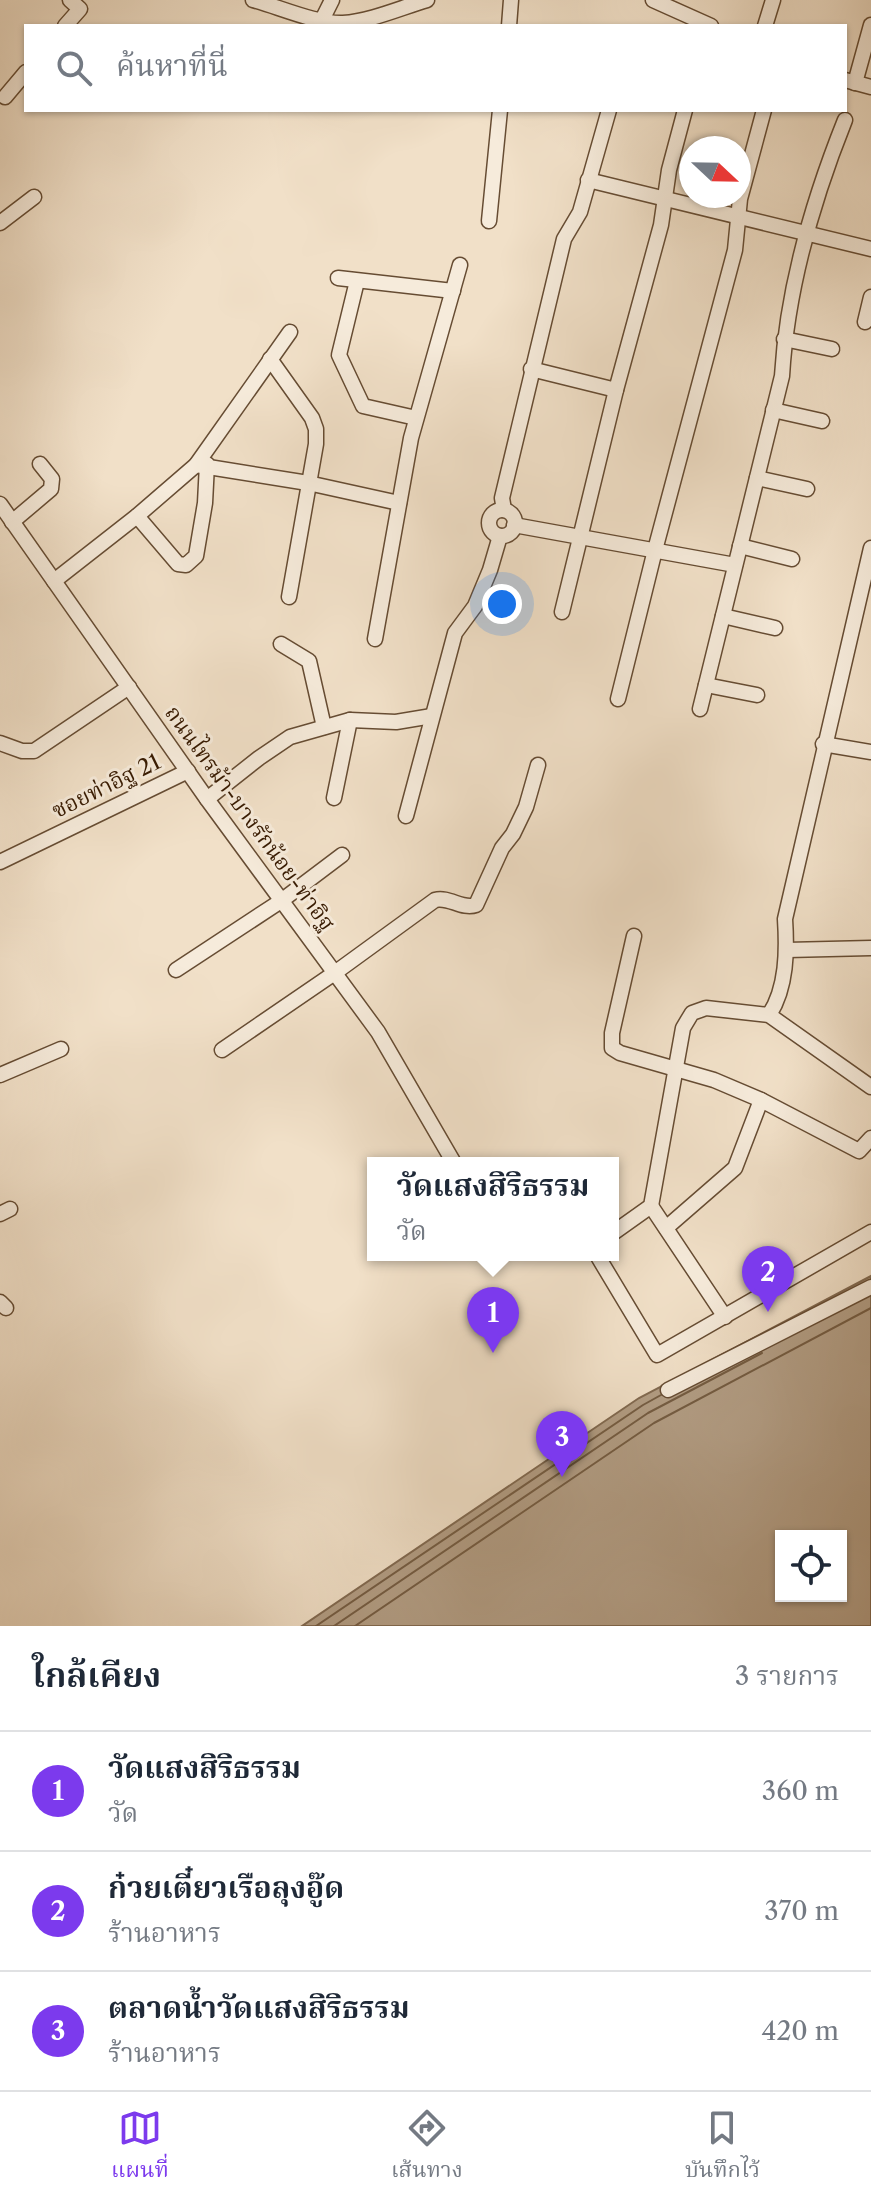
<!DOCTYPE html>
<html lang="th">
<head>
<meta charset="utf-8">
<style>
  :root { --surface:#fff; --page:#f6f6f7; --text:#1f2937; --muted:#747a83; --line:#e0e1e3; --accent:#7c3aed }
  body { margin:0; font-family:"Libre Caslon Text","Noto Serif Thai",serif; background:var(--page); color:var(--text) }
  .controls { position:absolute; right:24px; bottom:24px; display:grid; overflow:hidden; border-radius:0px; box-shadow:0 2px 6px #0004 }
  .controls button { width:72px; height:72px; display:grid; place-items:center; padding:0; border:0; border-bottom:2px solid var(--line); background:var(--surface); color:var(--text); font:40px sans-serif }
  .compass { position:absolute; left:679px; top:136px; width:72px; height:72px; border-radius:50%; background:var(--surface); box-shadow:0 2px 6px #0004; rotate:112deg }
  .you { position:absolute; left:502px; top:604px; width:28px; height:28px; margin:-20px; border:6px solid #fff; border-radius:50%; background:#1a73e8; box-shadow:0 0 0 12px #1a73e833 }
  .badge { display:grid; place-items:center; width:52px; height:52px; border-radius:50%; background:var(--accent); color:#fff; font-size:26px; font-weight:700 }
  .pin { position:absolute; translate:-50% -66px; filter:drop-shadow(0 2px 4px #0008) }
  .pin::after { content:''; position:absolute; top:42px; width:28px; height:24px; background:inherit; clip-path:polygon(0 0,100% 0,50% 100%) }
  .popup { position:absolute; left:367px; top:1157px; width:252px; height:104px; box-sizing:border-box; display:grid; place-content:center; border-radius:0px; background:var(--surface); filter:drop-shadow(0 2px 6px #0005); font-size:26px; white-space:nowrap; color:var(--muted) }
  .popup b { font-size:30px; color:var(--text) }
  .popup::after { content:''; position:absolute; left:50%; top:100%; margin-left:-16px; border:16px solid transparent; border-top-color:var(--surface) }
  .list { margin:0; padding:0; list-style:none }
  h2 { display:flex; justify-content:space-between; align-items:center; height:104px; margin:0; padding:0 32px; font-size:34px }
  h2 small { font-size:26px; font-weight:400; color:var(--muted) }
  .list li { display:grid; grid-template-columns:52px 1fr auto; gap:24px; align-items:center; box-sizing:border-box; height:120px; padding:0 32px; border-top:2px solid var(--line) }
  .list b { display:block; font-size:30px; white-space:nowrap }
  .list p { margin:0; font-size:26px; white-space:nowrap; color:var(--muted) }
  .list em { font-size:26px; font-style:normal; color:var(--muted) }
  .icon { flex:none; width:44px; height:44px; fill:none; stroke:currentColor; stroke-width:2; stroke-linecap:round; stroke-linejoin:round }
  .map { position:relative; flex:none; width:871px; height:1626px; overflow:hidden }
  .search { position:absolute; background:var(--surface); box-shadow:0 2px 6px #0004; left:24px; right:24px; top:24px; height:88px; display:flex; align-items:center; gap:20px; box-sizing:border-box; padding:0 28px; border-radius:0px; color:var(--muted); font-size:30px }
  .sheet { height:464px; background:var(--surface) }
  nav { display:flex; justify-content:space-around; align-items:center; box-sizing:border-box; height:112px; border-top:2px solid var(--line); background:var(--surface); font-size:22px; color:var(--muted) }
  nav a { display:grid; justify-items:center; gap:4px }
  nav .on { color:var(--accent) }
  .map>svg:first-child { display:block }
  .water { fill:#b29d84; stroke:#816950; stroke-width:2; fill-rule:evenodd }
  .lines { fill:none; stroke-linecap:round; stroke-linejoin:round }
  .shore { stroke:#745c42; stroke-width:2 }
  .minor-casing { stroke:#664c33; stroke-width:17 }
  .minor { stroke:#f6ebdb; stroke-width:14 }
  .labels { text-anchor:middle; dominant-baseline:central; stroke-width:6; stroke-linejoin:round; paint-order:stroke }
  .street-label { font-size:22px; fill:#371a01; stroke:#f6ebdb }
</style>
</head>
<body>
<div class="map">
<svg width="871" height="1626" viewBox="0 0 871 1626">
  <rect width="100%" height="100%" fill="#f1e0c8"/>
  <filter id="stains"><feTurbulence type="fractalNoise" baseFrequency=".0025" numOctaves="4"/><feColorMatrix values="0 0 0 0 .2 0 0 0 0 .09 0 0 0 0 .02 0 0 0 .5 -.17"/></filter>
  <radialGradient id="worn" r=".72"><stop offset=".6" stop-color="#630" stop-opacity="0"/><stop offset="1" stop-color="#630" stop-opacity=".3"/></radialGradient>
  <path class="water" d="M871 1276V1626H302L639 1398ZM781 1536H841V1596H781Z"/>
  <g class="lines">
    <g class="shore">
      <polyline points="316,1626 643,1405 661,1395"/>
      <polyline points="334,1626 648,1413 762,1353"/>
      <polyline points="355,1626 654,1423 871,1308"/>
    </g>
    <defs>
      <g id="minor">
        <path d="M253 0C279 7 317 24 343 23 371 21 400 8 427 0"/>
        <polyline points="653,0 711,26"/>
        <polyline points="322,20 332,0"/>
        <polyline points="65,26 80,9 70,0"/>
        <polyline points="509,26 511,0"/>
        <polyline points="765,26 773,0"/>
        <polyline points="845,80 871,87"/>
        <polyline points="855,83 871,25"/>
        <polyline points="5,97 26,72"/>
        <polyline points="588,180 871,249"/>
        <polyline points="489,221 500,110"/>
        <polyline points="0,223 34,197"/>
        <polyline points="338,278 453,291"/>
        <polyline points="357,281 339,355 363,406 416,418"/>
        <polyline points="865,322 871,297"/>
        <polyline points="784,339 832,349"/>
        <polyline points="270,359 312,418 316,429 316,444 289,597"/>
        <polyline points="531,369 616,390"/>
        <polyline points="773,410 822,421"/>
        <polyline points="196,465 308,483 399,503"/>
        <polyline points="757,478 807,489"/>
        <polyline points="0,504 207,799 378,1032 454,1163"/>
        <polyline points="504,510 502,498 564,239 580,212 609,110"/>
        <circle cx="502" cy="523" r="13"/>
        <polyline points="137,516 178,564 186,565 196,556 205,503 207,464"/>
        <polyline points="12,522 51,489 52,479 40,464"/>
        <polyline points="514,525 735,565"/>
        <polyline points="740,546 792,559"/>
        <polyline points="54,581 137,516 196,465 290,332"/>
        <polyline points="562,612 616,390 661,225 669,170 685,110"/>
        <polyline points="723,616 775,628"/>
        <polyline points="375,639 411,438 460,265"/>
        <polyline points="281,644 309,661 324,727"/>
        <polyline points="706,685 757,695"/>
        <polyline points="618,699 655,550 735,250 740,199 764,110"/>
        <path d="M700 709 782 376C787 290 813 200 845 120"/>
        <polyline points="0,743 22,751 34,751 129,687"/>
        <polyline points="823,744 871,752"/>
        <polyline points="334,798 350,720"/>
        <polyline points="207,799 259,758 290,737 350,720 396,722 432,716"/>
        <polyline points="406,816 455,633 475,606 490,570 500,536"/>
        <polyline points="0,862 188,771"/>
        <polyline points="634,936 612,1033 612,1048 620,1053 714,1080 761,1100 859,1151 871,1138"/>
        <polyline points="787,950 871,948"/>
        <polyline points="176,970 281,901 342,855"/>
        <path d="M769 1015C787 988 787 950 785 919L871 548"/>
        <path d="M222 1050 336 972 435 900C449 896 462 910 476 905L502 848 513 834 526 807 538 765"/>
        <polyline points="0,1075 61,1049"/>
        <polyline points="651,1206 725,1317"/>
        <polyline points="0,1214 10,1209"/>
        <polyline points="666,1228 735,1168 761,1100"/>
        <polyline points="613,1233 651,1206 683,1028 692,1013 706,1008 769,1015 871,1087"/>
        <polyline points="597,1255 657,1355 871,1232"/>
        <polyline points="0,1302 6,1308"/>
        <polyline points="668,1390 871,1287"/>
      </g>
    </defs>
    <use href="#minor" class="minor-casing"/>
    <use href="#minor" class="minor"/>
  </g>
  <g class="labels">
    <g class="street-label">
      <text transform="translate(106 786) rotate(-26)">ซอยท่าอิฐ 21</text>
      <text transform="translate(250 818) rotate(54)">ถนนไทรม้า-บางรักน้อย-ท่าอิฐ</text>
    </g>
  </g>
  <rect width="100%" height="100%" filter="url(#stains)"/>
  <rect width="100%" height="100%" fill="url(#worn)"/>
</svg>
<div class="controls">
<button><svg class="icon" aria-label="locate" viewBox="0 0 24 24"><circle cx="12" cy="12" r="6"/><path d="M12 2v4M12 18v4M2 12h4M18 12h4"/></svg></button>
</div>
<svg class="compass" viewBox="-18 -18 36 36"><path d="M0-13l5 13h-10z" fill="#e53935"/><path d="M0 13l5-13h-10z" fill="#747a83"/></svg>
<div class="you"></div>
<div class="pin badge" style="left:493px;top:1353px">1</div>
<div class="popup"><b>วัดแสงสิริธรรม</b>วัด</div>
<div class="pin badge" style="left:768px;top:1312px">2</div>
<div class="pin badge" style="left:562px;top:1477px">3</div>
<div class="search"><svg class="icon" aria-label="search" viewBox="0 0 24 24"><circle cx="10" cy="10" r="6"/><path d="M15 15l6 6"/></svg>ค้นหาที่นี่</div>
</div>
<section class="sheet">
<h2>ใกล้เคียง<small>3 รายการ</small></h2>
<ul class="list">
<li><span class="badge">1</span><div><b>วัดแสงสิริธรรม</b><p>วัด</p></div><em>360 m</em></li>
<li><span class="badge">2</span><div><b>ก๋วยเตี๋ยวเรือลุงอู๊ด</b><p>ร้านอาหาร</p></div><em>370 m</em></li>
<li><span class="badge">3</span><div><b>ตลาดน้ำวัดแสงสิริธรรม</b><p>ร้านอาหาร</p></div><em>420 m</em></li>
</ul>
</section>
<nav>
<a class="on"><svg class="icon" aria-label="map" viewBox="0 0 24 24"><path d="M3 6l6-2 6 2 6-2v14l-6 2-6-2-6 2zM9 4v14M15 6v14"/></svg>แผนที่</a>
<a><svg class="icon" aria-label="directions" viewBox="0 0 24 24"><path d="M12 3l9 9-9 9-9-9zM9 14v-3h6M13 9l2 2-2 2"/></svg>เส้นทาง</a>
<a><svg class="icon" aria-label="saved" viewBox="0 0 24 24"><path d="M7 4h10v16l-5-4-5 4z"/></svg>บันทึกไว้</a>
</nav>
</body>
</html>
